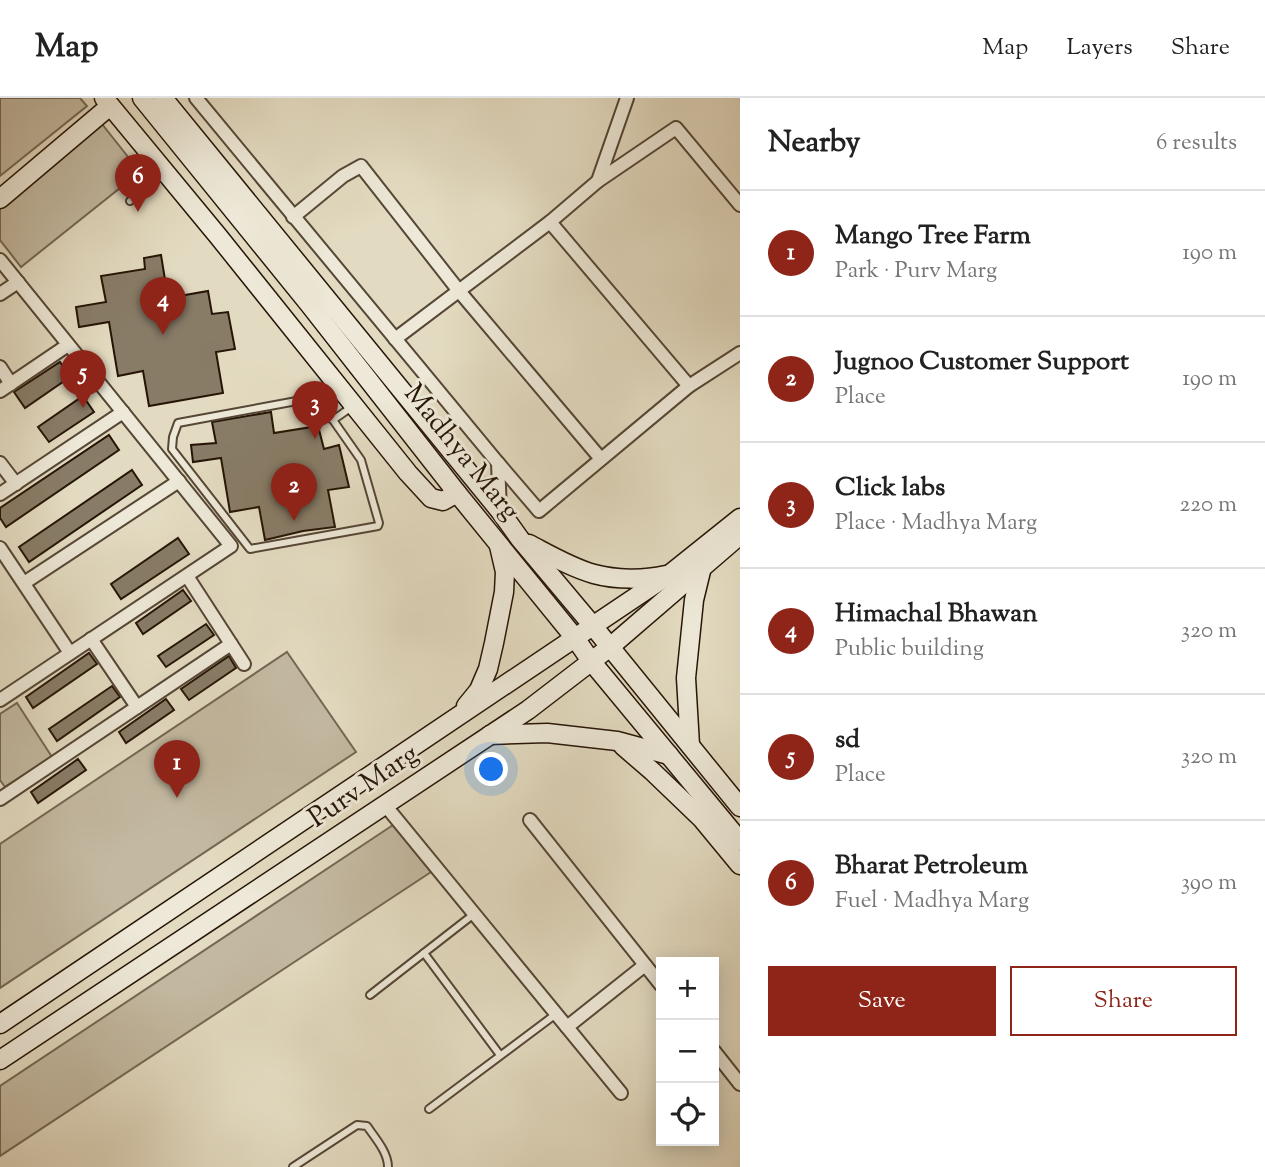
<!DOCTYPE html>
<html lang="en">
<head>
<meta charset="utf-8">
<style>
  :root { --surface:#fff; --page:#f2f2f2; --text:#222; --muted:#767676; --line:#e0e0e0; --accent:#8f2418 }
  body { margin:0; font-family:"Sorts Mill Goudy",serif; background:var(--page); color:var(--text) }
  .controls { position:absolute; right:21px; bottom:21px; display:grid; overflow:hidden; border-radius:0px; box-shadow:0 4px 18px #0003 }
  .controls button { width:63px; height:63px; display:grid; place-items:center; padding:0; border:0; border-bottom:2px solid var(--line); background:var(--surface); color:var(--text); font:35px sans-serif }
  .you { position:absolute; left:492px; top:672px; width:24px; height:24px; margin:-18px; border:5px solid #fff; border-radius:50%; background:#1a73e8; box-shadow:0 0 0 10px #1a73e833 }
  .badge { display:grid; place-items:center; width:46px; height:46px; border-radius:50%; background:var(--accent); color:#fff; font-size:23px; font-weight:700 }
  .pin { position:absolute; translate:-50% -58px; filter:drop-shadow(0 2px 4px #0008) }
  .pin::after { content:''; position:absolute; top:37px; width:24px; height:21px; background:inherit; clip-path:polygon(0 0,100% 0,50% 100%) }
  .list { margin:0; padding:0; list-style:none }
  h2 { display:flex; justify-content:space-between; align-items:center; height:91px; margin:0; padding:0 28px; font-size:30px }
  h2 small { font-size:23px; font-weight:400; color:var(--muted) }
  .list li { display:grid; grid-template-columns:46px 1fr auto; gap:21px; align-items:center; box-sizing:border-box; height:126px; padding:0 28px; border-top:2px solid var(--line) }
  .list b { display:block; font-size:26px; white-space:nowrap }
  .list p { margin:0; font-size:23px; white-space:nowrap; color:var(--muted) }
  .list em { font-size:23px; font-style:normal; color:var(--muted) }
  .actions { display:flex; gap:14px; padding:21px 28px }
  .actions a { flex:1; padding:16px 0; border:2px solid var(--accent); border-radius:0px; text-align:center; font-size:24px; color:var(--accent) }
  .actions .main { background:var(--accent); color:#fff }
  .icon { flex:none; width:38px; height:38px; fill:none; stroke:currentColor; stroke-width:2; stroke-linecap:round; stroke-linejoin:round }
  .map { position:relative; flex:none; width:740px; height:1069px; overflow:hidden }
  header { display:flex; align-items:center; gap:42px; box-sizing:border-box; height:98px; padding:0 35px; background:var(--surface); border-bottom:2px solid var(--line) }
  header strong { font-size:33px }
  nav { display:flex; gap:38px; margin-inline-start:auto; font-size:24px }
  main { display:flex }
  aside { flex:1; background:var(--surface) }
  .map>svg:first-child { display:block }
  .green { fill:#c3b9a1; stroke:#746754; stroke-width:2 }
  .building { fill:#887c67; stroke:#261506; stroke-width:2 }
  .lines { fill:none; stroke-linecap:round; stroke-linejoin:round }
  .lane-casing { stroke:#554635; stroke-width:10 }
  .street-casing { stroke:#554635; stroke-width:16 }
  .secondary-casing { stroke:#261506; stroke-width:21 }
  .lane { stroke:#ede8d7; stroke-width:6 }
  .street { stroke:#ede8d7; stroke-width:12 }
  .secondary { stroke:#ede8d7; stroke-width:18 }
  .labels { text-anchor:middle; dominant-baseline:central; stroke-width:6; stroke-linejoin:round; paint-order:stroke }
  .street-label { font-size:28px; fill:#261506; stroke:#ede8d7 }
</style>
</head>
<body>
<header>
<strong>Map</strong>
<nav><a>Map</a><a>Layers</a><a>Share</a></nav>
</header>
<main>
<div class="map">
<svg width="740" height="1069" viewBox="0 0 740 1069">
  <rect width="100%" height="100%" fill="#e3dbc1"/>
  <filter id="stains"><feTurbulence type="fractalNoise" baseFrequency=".00286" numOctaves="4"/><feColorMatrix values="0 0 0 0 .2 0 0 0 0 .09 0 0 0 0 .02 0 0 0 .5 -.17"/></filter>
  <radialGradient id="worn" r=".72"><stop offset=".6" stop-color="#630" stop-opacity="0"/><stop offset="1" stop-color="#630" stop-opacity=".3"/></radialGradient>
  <g class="green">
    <polygon points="0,0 80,0 87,8 0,78"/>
    <polygon points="102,26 140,74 21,169 0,142 0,107"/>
    <polygon points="287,554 356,654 0,890 0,746"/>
    <polygon points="17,605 52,659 5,689 0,682 0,616"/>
    <polygon points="396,725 431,774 0,1058 0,988"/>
  </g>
  <g class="building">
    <polygon points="161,157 168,200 208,193 212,216 228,214 235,251 216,254 223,295 149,308 143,273 118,278 109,224 79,229 76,209 106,204 101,178 145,171 144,160"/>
    <polygon points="60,264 70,279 25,310 14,294"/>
    <polygon points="83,298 94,314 49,344 38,329"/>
    <polygon points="271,314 274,335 318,328 324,351 339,347 349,389 328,392 335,429 303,433 265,442 259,409 230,414 221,360 193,364 191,347 216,345 212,324"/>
    <polygon points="109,337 119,352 6,429 0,420 0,410"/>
    <polygon points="132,372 142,387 29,464 19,449"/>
    <polygon points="178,440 189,456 121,501 111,486"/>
    <polygon points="183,492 191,503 143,536 136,525"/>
    <polygon points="206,526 214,537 166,569 158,558"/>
    <polygon points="89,555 97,566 33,610 26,599"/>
    <polygon points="229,558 236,570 189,602 181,591"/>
    <polygon points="112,588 120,599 57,643 49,631"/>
    <polygon points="166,601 174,612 126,645 119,634"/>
    <polygon points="78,661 86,672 38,705 31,694"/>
  </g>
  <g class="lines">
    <defs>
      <g id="lane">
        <polyline points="130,103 163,75"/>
        <polyline points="333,322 302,302 178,325 173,339 172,351 250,451 378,428 379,425 361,362 333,322 353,308"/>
        <polyline points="424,855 500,957"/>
        <polyline points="370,897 474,816"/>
        <polyline points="429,1011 556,916"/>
        <path d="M293 1069 357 1027 367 1028C375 1040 388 1054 388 1069"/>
      </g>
      <g id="street">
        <polyline points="196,0 498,365 500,412"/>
        <polyline points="598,83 627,0"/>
        <polyline points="293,119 343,78 361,68 459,193 601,361"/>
        <polyline points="550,124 689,288"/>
        <polyline points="0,162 231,448 0,602"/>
        <polyline points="0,196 18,184"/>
        <polyline points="395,241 550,124 598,83 676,30 740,107"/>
        <polyline points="0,269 11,286"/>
        <polyline points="0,293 68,247"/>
        <polyline points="0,365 16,386"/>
        <polyline points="498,365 539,413 689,288 740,255"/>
        <polyline points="0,396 123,314"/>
        <polyline points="0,450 70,555"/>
        <polyline points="187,478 244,566"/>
        <polyline points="24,485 179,383"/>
        <polyline points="91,541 137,609"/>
        <polyline points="0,701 231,546"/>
        <polyline points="385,707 621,995"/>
        <polyline points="530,722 661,887"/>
        <polyline points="567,929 645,867"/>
        <polyline points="714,953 740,986"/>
      </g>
      <g id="secondary">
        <polyline points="104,0 218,138 408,375 431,400 443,403 457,395"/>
        <polyline points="142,0 309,206 457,395 575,540 591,563 740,743"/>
        <polyline points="163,0 500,413 520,441 593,528 740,709"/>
        <polyline points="0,101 110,8"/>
        <path d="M529 446C550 457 572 470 594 476 616 482 644 482 666 477"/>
        <polyline points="466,608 479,592 488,571 494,545 504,494 505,474 499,448"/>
        <polyline points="490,637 547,635 617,643 669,657"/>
        <polyline points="690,647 686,580 694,502 702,469"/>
        <polyline points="623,648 652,673 702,721 740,767"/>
        <polyline points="0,926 670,476 740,420"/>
        <polyline points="0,962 528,612 610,549 740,437"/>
      </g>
    </defs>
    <use href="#lane" class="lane-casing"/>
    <use href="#street" class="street-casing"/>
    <use href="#secondary" class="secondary-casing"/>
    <use href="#lane" class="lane"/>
    <use href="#street" class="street"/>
    <use href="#secondary" class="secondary"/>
  </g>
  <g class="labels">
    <g class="street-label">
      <text transform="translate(461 355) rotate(51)">Madhya Marg</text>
      <text transform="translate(364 689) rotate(-34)">Purv Marg</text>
    </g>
  </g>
  <rect width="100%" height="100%" filter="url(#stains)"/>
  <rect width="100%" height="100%" fill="url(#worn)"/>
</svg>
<div class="controls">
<button>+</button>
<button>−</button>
<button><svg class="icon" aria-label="locate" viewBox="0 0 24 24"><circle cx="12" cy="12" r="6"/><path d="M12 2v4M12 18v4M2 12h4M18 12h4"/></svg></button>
</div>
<div class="you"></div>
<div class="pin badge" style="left:177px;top:700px">1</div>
<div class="pin badge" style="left:294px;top:423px">2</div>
<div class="pin badge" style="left:315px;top:341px">3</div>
<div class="pin badge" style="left:163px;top:237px">4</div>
<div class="pin badge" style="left:83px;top:310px">5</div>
<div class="pin badge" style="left:138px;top:114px">6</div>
</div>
<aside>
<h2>Nearby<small>6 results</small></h2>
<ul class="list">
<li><span class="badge">1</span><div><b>Mango Tree Farm</b><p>Park · Purv Marg</p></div><em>190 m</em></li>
<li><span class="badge">2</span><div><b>Jugnoo Customer Support</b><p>Place</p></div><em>190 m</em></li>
<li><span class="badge">3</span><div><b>Click labs</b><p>Place · Madhya Marg</p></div><em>220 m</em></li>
<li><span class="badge">4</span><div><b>Himachal Bhawan</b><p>Public building</p></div><em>320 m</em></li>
<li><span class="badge">5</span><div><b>sd</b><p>Place</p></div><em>320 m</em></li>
<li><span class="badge">6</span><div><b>Bharat Petroleum</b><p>Fuel · Madhya Marg</p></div><em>390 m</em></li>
</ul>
<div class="actions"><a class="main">Save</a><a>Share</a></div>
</aside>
</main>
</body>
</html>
